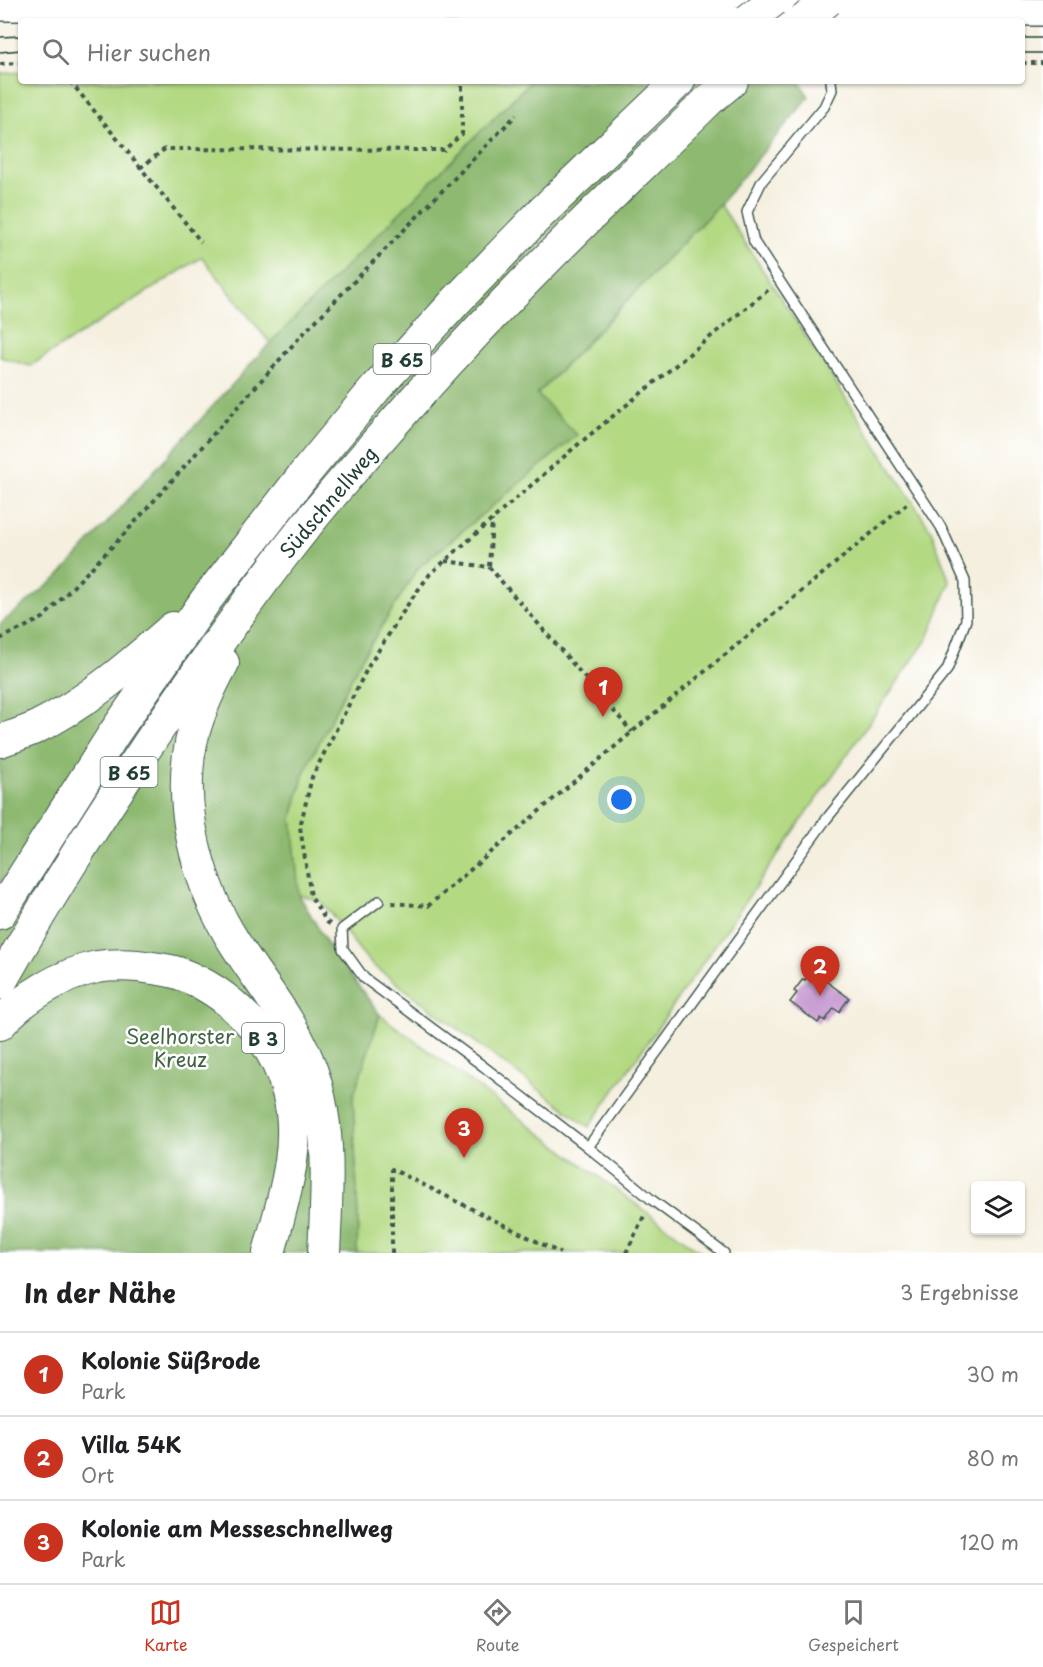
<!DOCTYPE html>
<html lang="de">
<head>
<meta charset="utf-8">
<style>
  :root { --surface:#fff; --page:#f2f2f2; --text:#202124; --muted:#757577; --line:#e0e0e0; --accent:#c8321e }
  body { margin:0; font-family:"Playpen Sans",sans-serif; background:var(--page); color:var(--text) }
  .controls { position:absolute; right:18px; bottom:18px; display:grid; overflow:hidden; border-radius:6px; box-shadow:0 2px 4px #0004 }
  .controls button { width:54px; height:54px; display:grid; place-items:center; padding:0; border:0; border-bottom:2px solid var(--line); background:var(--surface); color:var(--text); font:30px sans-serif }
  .you { position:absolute; left:622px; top:800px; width:21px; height:21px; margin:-15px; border:4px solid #fff; border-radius:50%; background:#1a73e8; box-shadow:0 0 0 9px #1a73e833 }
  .badge { display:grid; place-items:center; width:39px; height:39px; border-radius:50%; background:var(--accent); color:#fff; font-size:20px; font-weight:700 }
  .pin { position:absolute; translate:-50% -50px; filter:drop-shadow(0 2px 3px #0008) }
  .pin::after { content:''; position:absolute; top:32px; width:21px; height:18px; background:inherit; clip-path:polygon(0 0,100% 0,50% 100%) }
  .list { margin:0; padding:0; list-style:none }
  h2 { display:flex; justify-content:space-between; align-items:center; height:78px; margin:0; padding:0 24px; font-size:26px }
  h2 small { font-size:20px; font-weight:400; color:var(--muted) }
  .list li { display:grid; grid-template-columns:39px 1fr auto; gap:18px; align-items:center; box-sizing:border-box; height:84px; padding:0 24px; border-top:2px solid var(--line) }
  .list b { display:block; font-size:22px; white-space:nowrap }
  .list p { margin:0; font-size:20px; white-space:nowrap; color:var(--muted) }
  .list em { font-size:20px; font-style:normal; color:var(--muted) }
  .icon { flex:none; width:33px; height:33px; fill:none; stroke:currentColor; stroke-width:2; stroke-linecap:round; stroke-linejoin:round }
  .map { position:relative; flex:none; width:1043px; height:1253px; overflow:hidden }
  .search { position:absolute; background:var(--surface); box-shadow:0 2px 4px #0004; left:18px; right:18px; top:18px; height:66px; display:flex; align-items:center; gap:15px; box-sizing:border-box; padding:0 21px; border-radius:6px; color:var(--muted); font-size:22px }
  .sheet { height:330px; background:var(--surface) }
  nav { display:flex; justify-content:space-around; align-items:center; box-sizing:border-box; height:84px; border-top:2px solid var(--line); background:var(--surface); font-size:16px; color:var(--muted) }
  nav a { display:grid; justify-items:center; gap:3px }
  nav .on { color:var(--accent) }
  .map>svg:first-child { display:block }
  .green { fill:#b3d983; stroke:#698b5c; stroke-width:1.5 }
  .forest { fill:#8eb971; stroke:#567b52; stroke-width:1.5 }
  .building { fill:#c79ad1 }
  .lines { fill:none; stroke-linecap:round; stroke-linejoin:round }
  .service-casing { stroke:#3f584e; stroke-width:12 }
  .secondary-casing { stroke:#3f584e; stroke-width:30 }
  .trunk-casing { stroke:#3f584e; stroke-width:34 }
  .path { stroke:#3f584e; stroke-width:4; stroke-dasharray:4.5 4.5; stroke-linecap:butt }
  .service { stroke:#fff; stroke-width:9 }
  .secondary { stroke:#fff; stroke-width:27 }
  .trunk { stroke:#fff; stroke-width:32 }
  .tram { stroke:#1f3d34; stroke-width:1.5 }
  .trunk-bridge-casing { stroke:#3f584e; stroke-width:34; stroke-linecap:butt }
  .trunk-bridge { stroke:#fff; stroke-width:32 }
  .labels { text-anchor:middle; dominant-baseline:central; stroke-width:5; stroke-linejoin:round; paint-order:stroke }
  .shield { fill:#fff; stroke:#627771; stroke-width:1.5 }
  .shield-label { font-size:18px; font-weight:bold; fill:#1f3d34 }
  .street-label { font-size:20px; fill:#1f3d34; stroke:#fff }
  .park-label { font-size:20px; fill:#446448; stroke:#fff }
</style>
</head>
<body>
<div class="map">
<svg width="1043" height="1253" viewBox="0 0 1043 1253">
  <rect width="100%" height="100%" fill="#fff"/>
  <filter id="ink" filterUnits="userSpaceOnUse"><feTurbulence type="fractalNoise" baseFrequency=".0167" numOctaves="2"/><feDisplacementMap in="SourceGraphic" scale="12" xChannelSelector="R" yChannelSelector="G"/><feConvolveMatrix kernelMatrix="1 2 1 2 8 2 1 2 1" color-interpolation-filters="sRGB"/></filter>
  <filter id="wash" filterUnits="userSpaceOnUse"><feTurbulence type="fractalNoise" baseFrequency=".008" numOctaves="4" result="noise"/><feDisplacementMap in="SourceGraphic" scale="24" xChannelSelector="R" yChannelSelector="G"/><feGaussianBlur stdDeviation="1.35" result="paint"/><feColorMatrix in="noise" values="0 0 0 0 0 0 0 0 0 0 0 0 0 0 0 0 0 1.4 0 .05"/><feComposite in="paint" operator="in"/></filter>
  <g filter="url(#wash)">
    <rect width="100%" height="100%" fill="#f4efde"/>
    <g class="green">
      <polygon points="21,72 21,81 531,81 270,343 202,257 30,366 0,357 0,74"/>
      <polygon points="720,204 931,530 950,582 928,638 589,1127 370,963 321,901 299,895 292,818 304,773 360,661 418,568 577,435 537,395"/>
      <polygon points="380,1015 702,1253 357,1253 358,1218 353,1097"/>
    </g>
    <polygon class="forest" points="531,81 799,81 809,97 720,204 537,394 577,435 418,568 360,661 304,773 292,818 299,895 328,945 380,1015 353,1097 358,1218 357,1253 0,1253 0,624 57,578 270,343"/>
    <g id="blocks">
      <polygon class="building" points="812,971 849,998 839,1012 834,1008 825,1021 821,1018 818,1023 790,1002 797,993 794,991 803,979 805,980"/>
    </g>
  </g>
  <g filter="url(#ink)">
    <use href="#blocks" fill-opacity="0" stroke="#3f584e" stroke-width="1.5"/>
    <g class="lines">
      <defs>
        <g id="service">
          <polyline points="379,901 342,929 343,949 364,978 479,1063 588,1147 652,1200 724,1253"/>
          <polyline points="588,1147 824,822 947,670 966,620 965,581 941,527 754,242 747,212 762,181 824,107 832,90 831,81"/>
        </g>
        <polyline id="secondary" points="0,7 1043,12"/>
        <g id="trunk">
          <path d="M223 663C209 689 197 715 191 743 178 805 197 878 228 932 253 975 288 1013 307 1059 333 1119 327 1189 324 1253"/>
          <path d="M0 741C11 737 24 733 35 728 87 703 130 665 173 628"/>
          <polyline points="0,913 113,735 206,600 302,477 375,389 457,300 541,213 679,81"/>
          <path d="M0 983C57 882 120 784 186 689 233 622 281 554 334 492 382 435 431 380 482 326 555 248 633 175 709 100L732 81"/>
          <path d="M0 1024C24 997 60 975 97 967 110 965 124 965 138 966 151 968 165 969 178 973 231 992 274 1038 288 1092 303 1145 282 1202 269 1253"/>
        </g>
      </defs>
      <use href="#service" class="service-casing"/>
      <use href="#secondary" class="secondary-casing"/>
      <use href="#trunk" class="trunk-casing"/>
      <g class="path">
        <polyline points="1022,63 1043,63"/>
        <polyline points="0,64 21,63"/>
        <polyline points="70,81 201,242"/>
        <polyline points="140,168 165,149 444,150 462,134 462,81"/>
        <polyline points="445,561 489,567 492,520"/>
        <polyline points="489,567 632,732"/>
        <polyline points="0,639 43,618 127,531 299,338 516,115"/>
        <polyline points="392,903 428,906 632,732 909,502"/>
        <polyline points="330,924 327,922 311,897 300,827 312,777 368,667 410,601 430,574 575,447 768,290"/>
        <polyline points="392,1253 392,1169 560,1253"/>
        <polyline points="626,1253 645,1214"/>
      </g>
      <use href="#service" class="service"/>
      <use href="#secondary" class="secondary"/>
      <use href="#trunk" class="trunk"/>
      <g class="tram">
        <polyline points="0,37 21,36"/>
        <polyline points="1022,38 1043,38"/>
        <polyline points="0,52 21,50"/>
        <polyline points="1022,53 1043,53"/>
      </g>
      <defs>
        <g id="trunk-bridge">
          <polyline points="747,21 774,0"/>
          <polyline points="803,21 828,0"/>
        </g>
      </defs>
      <use href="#trunk-bridge" class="trunk-bridge-casing"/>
      <use href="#trunk-bridge" class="trunk-bridge"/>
    </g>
  </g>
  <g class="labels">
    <g class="shield">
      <rect x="373.5" y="344" width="57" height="30" rx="4.5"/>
      <rect x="100.5" y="757" width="57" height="30" rx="4.5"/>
      <rect x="242" y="1023" width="42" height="30" rx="4.5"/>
    </g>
    <g class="shield-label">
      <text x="402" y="359">B 65</text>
      <text x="129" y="772">B 65</text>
      <text x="263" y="1038">B 3</text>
    </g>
    <g class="street-label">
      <text transform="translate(328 502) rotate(-50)">Südschnellweg</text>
    </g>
    <g class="park-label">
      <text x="180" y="1036">Seelhorster<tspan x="180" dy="23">Kreuz</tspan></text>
    </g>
  </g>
</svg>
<div class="controls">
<button><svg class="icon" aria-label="layers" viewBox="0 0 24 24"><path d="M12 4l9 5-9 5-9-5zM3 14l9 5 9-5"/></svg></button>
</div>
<div class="you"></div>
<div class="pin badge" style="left:603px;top:717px">1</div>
<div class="pin badge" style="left:820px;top:996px">2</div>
<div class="pin badge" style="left:464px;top:1158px">3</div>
<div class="search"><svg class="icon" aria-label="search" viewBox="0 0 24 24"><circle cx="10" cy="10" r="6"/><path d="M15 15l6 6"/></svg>Hier suchen</div>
</div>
<section class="sheet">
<h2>In der Nähe<small>3 Ergebnisse</small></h2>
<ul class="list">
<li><span class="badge">1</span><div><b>Kolonie Süßrode</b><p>Park</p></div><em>30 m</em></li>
<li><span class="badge">2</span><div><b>Villa 54K</b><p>Ort</p></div><em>80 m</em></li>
<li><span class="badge">3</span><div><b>Kolonie am Messeschnellweg</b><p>Park</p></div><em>120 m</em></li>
</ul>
</section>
<nav>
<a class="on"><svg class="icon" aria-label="map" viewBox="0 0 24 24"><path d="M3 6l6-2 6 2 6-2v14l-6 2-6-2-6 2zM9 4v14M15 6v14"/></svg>Karte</a>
<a><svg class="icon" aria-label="directions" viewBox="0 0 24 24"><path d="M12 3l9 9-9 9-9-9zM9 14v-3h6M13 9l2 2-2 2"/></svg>Route</a>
<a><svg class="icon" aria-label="saved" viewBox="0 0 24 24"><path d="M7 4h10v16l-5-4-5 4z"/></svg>Gespeichert</a>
</nav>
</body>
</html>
